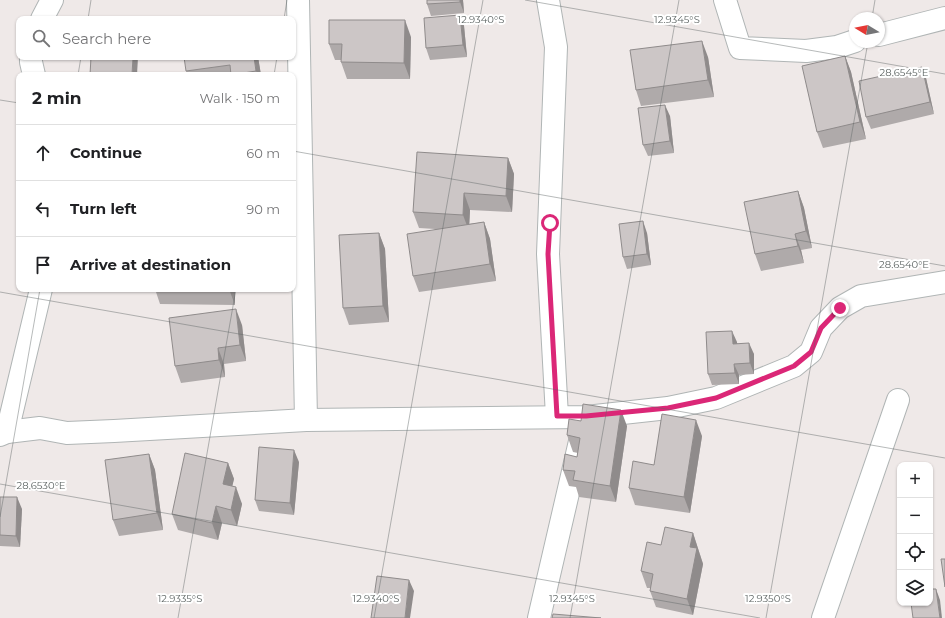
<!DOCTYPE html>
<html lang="en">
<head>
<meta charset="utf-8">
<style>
  :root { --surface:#fff; --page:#f6f6f6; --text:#202124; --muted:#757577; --line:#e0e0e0 }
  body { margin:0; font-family:Montserrat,sans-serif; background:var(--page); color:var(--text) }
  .controls { position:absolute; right:12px; bottom:12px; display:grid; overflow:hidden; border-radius:8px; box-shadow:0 1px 3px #0004 }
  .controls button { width:36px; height:36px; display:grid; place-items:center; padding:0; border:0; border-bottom:1px solid var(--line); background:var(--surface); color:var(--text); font:20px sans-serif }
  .compass { position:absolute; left:849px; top:12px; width:36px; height:36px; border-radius:50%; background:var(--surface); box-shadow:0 1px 3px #0004; rotate:280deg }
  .stop { position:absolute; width:12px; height:12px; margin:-9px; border:3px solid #db2777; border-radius:50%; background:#fff }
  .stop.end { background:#db2777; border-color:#fff; box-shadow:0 1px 4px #0008 }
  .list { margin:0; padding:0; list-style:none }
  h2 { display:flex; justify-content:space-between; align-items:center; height:52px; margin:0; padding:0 16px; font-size:17px }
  h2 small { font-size:13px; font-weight:400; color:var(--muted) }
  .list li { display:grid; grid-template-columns:26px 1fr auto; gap:12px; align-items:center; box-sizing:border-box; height:56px; padding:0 16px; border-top:1px solid var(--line) }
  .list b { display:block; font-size:15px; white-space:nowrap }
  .list em { font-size:13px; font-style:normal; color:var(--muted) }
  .icon { flex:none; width:22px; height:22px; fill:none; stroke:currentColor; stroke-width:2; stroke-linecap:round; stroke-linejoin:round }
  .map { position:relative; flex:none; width:945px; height:618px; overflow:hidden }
  .search { position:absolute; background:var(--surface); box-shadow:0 1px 3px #0004; left:16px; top:16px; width:280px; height:44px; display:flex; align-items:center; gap:10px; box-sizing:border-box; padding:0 14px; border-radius:8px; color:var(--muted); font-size:15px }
  .panel { position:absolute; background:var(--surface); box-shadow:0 1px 3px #0004; left:16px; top:72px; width:280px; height:220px; border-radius:8px }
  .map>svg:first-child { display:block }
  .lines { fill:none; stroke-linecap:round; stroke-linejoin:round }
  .street-casing { stroke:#b0b5b5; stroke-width:24 }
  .street { stroke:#fff; stroke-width:22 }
  .wall { fill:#afaaaa }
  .shaded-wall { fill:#8f8b8b }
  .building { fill:#ccc6c6; stroke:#8f8b8b }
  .route { stroke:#db2777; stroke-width:5 }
  .ticks { fill:none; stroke:#5f6665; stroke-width:1; stroke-opacity:0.45 }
  .ticks-label { font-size:10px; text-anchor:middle; fill:#5f6665; stroke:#fff; stroke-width:4; stroke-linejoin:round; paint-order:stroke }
</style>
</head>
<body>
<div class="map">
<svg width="945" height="618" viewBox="0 0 945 618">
  <rect width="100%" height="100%" fill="#efe9e8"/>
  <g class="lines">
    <defs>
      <g id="street">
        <polyline points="298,0 306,420"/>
        <polyline points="548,0 556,47 548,254 557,416"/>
        <polyline points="725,0 740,48 806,51 837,47 855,41"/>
        <polyline points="42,19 52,0"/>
        <polyline points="879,35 945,18"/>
        <polyline points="31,57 31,62 34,75"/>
        <polyline points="7,432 41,289"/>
        <polyline points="0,435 7,432 40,428 67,433 114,431 306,420 586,417 668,408 716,398 794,366 811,352 821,328 840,308 861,296 945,282"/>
        <polyline points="539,618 584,424"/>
        <polyline points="823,618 898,400"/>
      </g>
    </defs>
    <use href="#street" class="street-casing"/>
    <use href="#street" class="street"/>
  </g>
  <g class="wall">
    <polygon points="427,0 463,0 464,13 431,16 427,4"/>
    <polygon points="460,15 464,26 467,57 430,60 426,48"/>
    <polygon points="411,37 410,79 347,79 341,62 341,60 335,60 329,44"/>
    <polygon points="845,56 851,72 866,139 823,148 817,132"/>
    <polygon points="258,57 261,75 188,75 186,71"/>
    <polygon points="708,57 714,97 641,106 636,90"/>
    <polygon points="926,78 934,114 871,129 866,117"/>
    <polygon points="670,116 674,153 648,156 643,145"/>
    <polygon points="508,158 514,174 512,212 470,210 469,224 484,222 490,239 496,281 419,292 413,276 435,229 419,228 413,212"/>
    <polygon points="798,191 804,208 812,248 801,250 804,263 761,271 755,254"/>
    <polygon points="379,233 385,249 389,322 349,325 343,308"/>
    <polygon points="647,233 651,265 627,269 623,257"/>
    <polygon points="155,289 235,289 235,305 160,304"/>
    <polygon points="242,325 246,361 224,364 225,377 181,383 175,366"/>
    <polygon points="737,342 737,343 754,354 754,374 739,375 739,384 712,385 708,374"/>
    <polygon points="581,421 627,426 616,502 579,497 576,487 569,486 563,470 577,457 578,453 573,452 567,435"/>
    <polygon points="702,436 690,513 635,505 629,488"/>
    <polygon points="149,454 155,470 163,530 119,536 113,520"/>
    <polygon points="299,462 294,515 259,511 255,500"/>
    <polygon points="228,463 234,479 232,486 242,504 237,526 222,523 218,540 178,530 172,514"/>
    <polygon points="0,497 22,509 20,547 0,546"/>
    <polygon points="693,533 703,564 693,615 656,607 650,591 650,588 647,588 641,571 661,545"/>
  </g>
  <g class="shaded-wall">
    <polygon points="460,0 463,0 464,13 460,2"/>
    <polygon points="460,15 464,26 467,57 463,45"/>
    <polygon points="405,20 411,37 410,79 404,63"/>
    <polygon points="702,41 708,57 714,97 708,80"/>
    <polygon points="845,56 851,72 866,139 860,122"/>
    <polygon points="133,57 138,57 137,75 132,75"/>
    <polygon points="254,57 258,57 261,75 258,75 256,71"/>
    <polygon points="922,67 926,78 934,114 930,102"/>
    <polygon points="665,105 670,116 674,153 670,141"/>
    <polygon points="508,158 514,174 512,212 506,196"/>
    <polygon points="798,191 804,208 812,248 806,231"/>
    <polygon points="464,193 470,210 469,231 463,215"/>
    <polygon points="643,221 647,233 651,265 647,254"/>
    <polygon points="484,222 490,239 496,281 490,264"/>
    <polygon points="379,233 385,249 389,322 383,306"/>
    <polygon points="795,234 801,250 804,263 798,246"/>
    <polygon points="229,289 235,289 235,305"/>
    <polygon points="236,309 242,325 246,361 240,345"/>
    <polygon points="732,331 737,342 737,355 733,344"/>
    <polygon points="749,343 754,354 754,374 750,363"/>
    <polygon points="218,348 224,364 225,377 219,360"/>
    <polygon points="734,364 739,375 739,384 735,373"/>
    <polygon points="621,410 627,426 616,502 610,486"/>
    <polygon points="696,420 702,436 690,513 684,497"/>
    <polygon points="294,450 299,462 294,515 290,503"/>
    <polygon points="149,454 155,470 163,530 157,513"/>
    <polygon points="228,463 234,479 229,500 223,484"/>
    <polygon points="236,487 242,504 237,526 231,510"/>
    <polygon points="17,497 22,509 20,547 16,536"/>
    <polygon points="216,506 222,523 218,540 212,523"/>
    <polygon points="693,533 703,564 693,615 687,599 690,547"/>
    <polygon points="409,580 414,591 410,618 405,618"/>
    <polygon points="936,589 940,600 942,618 940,618"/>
  </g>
  <g class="building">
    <polygon points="427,0 460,0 460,2 427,4"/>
    <polygon points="460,15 463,45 426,48 424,18"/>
    <polygon points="329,20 405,20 404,63 341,62 342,44 329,44"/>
    <polygon points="702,41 708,80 636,90 630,50"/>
    <polygon points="845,56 860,122 817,132 802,66"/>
    <polygon points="91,57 133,57 132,75 90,75"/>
    <polygon points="184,57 254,57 256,71 231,75 230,65 186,71"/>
    <polygon points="922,67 930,102 866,117 859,81"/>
    <polygon points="665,105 670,141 643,145 638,108"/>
    <polygon points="417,152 508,158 506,196 464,193 463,215 413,212"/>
    <polygon points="798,191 806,231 795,234 798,246 755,254 744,202"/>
    <polygon points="643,221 647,254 623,257 619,224"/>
    <polygon points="484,222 490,264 413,276 407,234"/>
    <polygon points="379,233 383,306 343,308 339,235"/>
    <polygon points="236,309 240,345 218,348 219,360 175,366 169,318"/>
    <polygon points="732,331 733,344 749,343 750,363 734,364 735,373 708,374 706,332"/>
    <polygon points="583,404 621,410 610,486 573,480 575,471 563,470 565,454 577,457 580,438 567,435 569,419 581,421"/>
    <polygon points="662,414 696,420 684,497 629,488 633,461 654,465"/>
    <polygon points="259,447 294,450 290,503 255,500"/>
    <polygon points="185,453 228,463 223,484 236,487 231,510 216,506 212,523 172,514"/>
    <polygon points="149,454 157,513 113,520 105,460"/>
    <polygon points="0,497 17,497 16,536 0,535"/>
    <polygon points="665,527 693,533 690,547 697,548 687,599 650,591 653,574 641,571 647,542 661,545"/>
    <polygon points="941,559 945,559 945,587"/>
    <polygon points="377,576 409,580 405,618 371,618"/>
    <polygon points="930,589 936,589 940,618 913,618 911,603 930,603"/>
    <polygon points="553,614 601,618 552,618"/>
  </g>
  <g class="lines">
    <polyline class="route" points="550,223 548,254 557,416 586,416 668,408 716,398 794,366 811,352 821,328 840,308"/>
  </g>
  <path class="ticks" d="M525 0 945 74M872 18 875 0M88 19 91 0M284 19 287 0M78 75 81 57M274 75 277 57M0 100 19 103M293 151 945 266M0 292 945 458M0 484 760 618M0 517 40 289M178 618 236 289M374 618 483 0M570 618 679 0M766 618 868 42"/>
  <g class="ticks-label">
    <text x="481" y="23">12.9340°S</text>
    <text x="677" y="23">12.9345°S</text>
    <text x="904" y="76">28.6545°E</text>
    <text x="904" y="268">28.6540°E</text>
    <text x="41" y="489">28.6530°E</text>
    <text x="180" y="602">12.9335°S</text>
    <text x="376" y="602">12.9340°S</text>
    <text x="572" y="602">12.9345°S</text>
    <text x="768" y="602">12.9350°S</text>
  </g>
</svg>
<div class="controls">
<button>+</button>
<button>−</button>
<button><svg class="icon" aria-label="locate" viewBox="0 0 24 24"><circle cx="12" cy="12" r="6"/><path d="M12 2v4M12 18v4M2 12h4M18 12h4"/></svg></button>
<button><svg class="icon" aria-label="layers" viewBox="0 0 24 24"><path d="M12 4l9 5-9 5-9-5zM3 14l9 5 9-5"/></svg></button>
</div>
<svg class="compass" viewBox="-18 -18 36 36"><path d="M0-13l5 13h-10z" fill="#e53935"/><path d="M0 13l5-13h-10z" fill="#757577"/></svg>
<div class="stop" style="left:550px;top:223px"></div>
<div class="stop end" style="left:840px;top:308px"></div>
<div class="search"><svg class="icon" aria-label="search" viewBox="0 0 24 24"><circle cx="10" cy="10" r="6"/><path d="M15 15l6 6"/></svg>Search here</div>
<section class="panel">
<h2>2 min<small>Walk · 150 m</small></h2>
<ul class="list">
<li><svg class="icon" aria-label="ahead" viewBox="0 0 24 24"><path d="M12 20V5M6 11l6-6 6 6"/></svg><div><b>Continue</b></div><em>60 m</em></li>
<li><svg class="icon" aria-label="left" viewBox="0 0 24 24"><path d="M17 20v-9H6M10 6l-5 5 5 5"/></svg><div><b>Turn left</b></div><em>90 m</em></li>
<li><svg class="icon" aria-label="arrive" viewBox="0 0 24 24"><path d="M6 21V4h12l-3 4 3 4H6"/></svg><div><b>Arrive at destination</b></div></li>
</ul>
</section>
</div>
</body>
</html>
